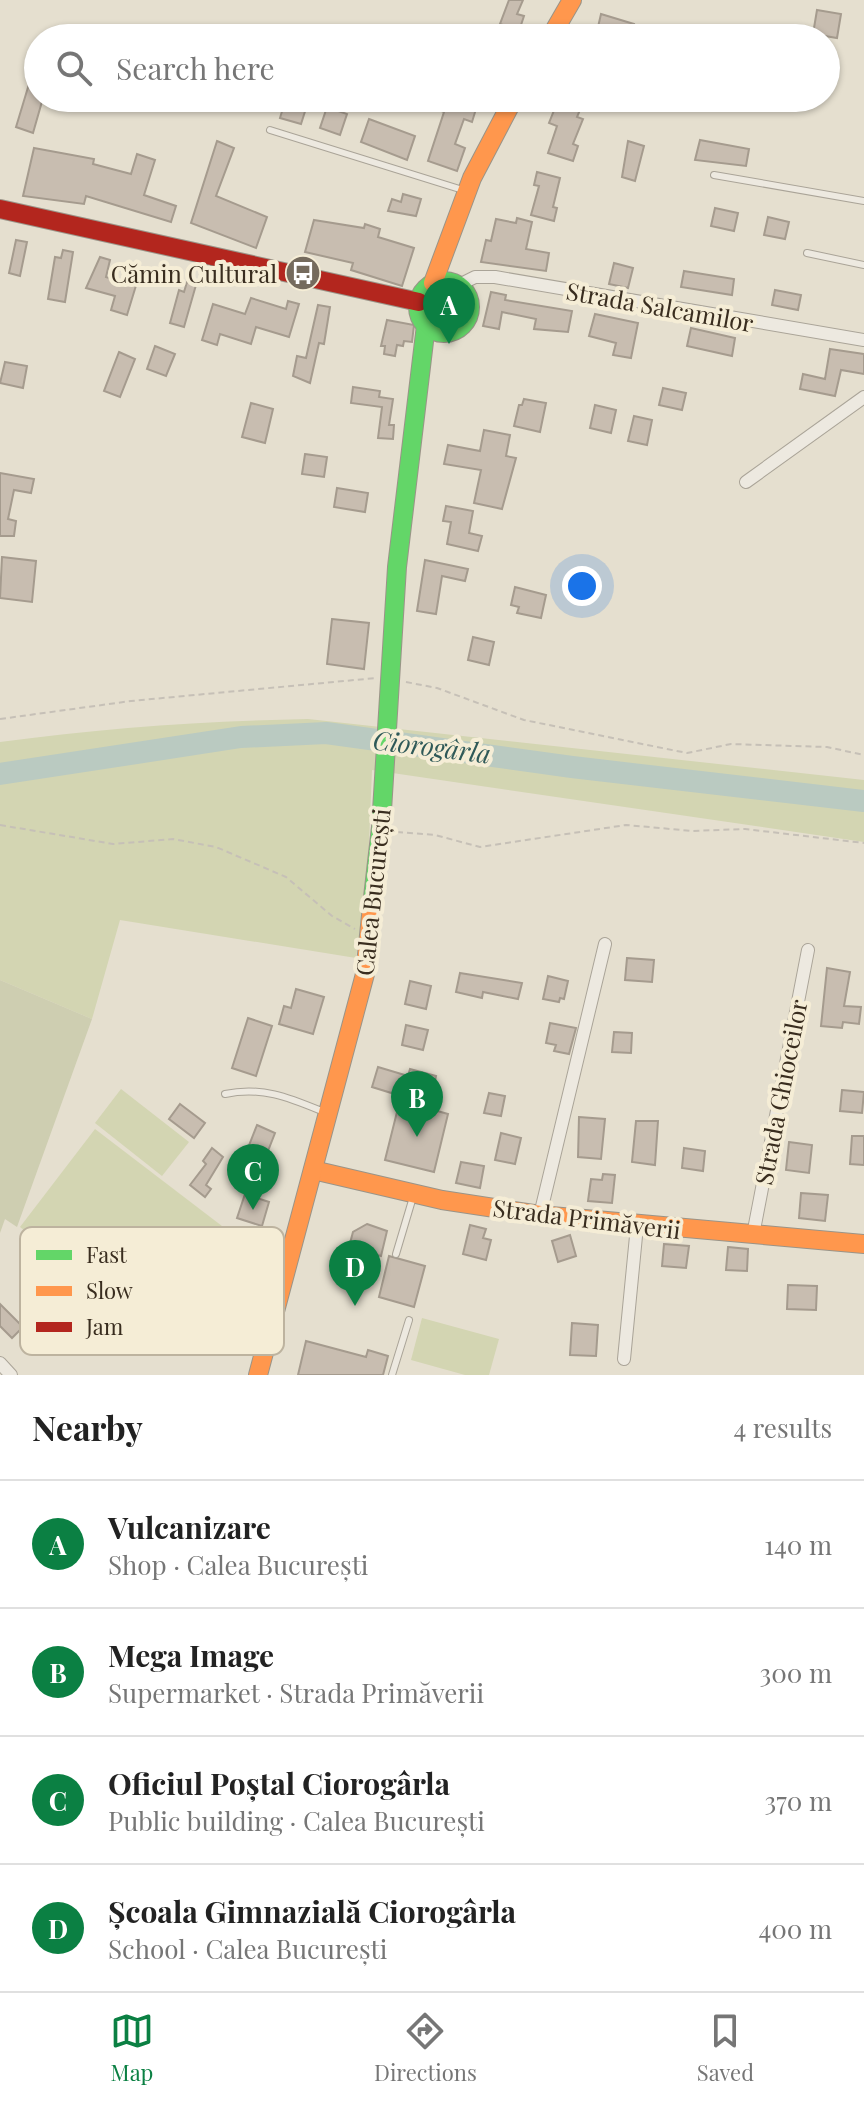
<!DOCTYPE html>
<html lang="en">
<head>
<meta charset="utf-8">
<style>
  :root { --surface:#fff; --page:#f6f6f6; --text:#222; --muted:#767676; --line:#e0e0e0; --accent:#0b8043 }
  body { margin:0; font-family:"Playfair Display",serif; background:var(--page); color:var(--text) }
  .you { position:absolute; left:582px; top:586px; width:28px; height:28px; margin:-20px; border:6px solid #fff; border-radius:50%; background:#1a73e8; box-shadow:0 0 0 12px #1a73e833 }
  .badge { display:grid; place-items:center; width:52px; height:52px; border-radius:50%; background:var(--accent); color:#fff; font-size:26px; font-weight:700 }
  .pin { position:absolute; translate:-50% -66px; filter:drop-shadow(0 2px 4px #0008) }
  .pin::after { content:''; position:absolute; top:42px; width:28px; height:24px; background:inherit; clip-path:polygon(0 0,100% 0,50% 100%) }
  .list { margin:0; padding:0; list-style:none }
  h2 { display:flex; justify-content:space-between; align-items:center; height:104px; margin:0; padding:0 32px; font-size:34px }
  h2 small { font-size:26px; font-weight:400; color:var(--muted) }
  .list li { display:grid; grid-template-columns:52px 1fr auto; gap:24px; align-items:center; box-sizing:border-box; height:128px; padding:0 32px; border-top:2px solid var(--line) }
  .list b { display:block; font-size:30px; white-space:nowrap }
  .list p { margin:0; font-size:26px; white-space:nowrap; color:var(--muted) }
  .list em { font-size:26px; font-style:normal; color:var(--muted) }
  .icon { flex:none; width:44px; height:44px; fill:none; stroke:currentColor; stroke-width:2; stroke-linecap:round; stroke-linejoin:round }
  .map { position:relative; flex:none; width:864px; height:1375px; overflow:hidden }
  .search { position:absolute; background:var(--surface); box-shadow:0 2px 6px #0004; left:24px; right:24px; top:24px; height:88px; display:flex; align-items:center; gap:20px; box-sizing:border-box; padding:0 28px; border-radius:44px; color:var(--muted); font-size:30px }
  .sheet { height:616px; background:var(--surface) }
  nav { display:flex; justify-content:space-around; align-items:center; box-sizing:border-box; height:112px; border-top:2px solid var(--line); background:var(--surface); font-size:22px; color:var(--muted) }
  nav a { display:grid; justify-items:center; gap:4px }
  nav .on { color:var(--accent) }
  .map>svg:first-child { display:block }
  .green { fill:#d3d5b2 }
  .cemetery { fill:#ceceb1 }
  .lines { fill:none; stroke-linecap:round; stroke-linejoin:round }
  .river { stroke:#bacac1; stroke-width:22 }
  .building { fill:#c8bdb0; stroke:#a59b8e; stroke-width:2 }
  .lane-casing { stroke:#aaa498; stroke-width:8 }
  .street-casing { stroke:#aaa498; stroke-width:14 }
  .fast-casing { stroke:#9a9488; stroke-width:20 }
  .slow-casing { stroke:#9a9488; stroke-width:20 }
  .jam-casing { stroke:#9a9488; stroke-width:20 }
  .path { stroke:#c6c0b7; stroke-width:2; stroke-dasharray:6 4; stroke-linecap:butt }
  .lane { stroke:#ede9e0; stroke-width:6 }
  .street { stroke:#ede9e0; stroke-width:12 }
  .fast { stroke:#63d668; stroke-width:18 }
  .slow { stroke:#ff974d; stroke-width:18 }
  .jam { stroke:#b3261e; stroke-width:18 }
  .labels { text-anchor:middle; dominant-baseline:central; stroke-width:8; stroke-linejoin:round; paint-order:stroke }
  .poi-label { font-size:24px; fill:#392d1f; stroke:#f5edd6; text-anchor:end }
  .street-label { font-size:24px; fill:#392d1f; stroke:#f5edd6 }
  .water-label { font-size:26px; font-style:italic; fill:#2f5958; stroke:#f5edd6 }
  .key { fill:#f5edd6; stroke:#bdb39f; stroke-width:2 }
  .key-label { font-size:22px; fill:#392d1f }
</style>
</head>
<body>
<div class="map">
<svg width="864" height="1375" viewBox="0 0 864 1375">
  <rect width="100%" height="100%" fill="#e5dfcf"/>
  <g class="green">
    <path d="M308 719 864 780V842L372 770 368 867 356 958 120 920 92 1019 0 980V742C103 728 204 721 308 719Z"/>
    <polygon points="121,1089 189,1142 162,1176 95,1123"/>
    <polygon points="95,1129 260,1255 185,1354 20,1227"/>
    <polygon points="422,1318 499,1339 489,1375 465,1375 411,1360"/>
  </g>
  <polygon class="cemetery" points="0,980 92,1019 17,1227 5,1219 0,1233"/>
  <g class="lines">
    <polyline class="river" points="0,774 241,737 326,733 572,767 864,801"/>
  </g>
  <g class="building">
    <polygon points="509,0 523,0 517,14 524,16 519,31 500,24"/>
    <polygon points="817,10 841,14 837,38 813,34"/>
    <polygon points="601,14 634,24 631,37 598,27"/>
    <polygon points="29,84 38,87 38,98 43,98 33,133 16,127"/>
    <polygon points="286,98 308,102 301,124 280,118"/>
    <polygon points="438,98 476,109 472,122 464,119 455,144 465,148 457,171 428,161 444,112 434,108"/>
    <polygon points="559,98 585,98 577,117 583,119 573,144 578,146 573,161 548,153 557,126 549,123"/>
    <polygon points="327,107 347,114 340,135 320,128"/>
    <polygon points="369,119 415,136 407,160 361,142"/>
    <polygon points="700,140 749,149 746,166 695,160"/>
    <polygon points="217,141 234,148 216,196 267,217 256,248 191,223"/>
    <polygon points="628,141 644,146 635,181 622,177"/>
    <polygon points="34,148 94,159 93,164 131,174 137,154 155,160 144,195 176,206 171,222 86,196 84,204 23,196"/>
    <polygon points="537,172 560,178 553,207 557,208 554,221 531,215 539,186 534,185"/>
    <polygon points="403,194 421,199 416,216 388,211 392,199 401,202"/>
    <polygon points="715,208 738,213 734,231 711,226"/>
    <polygon points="768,217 789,222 785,239 764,235"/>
    <polygon points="517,218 532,222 526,249 549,253 546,271 481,262 486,240 491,241 496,219 516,223"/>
    <polygon points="314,220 364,228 365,224 380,229 378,237 414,248 402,286 351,270 353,263 305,252"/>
    <polygon points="16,240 27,242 20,276 9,273"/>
    <polygon points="63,250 73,252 65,302 48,299 55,257 61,258"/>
    <polygon points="100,257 110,260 106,277 126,283 128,276 138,279 127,315 111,310 115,296 86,288"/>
    <polygon points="614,263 633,268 628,288 609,284"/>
    <polygon points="684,271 734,279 732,295 681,287"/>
    <polygon points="187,282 196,285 184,327 170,323 179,290 184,292"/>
    <polygon points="775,290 801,295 798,310 772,305"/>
    <polygon points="491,292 506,295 505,300 572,311 568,332 534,329 536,319 502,312 499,329 483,326"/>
    <polygon points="251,298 286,309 288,301 299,304 289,337 256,327 251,344 220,334 217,345 202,340 213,304 245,314"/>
    <polygon points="318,305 330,307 324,344 319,343 310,383 293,376 297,356 306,358"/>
    <polygon points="595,314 638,323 631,358 613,355 616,343 589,336"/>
    <polygon points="387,320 414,325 412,342 404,341 403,346 397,345 395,356 384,354 385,346 381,346"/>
    <polygon points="691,328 735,338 732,356 687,346"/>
    <polygon points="155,346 175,354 166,376 147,369"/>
    <polygon points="830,349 864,354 864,374 841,370 835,396 800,389 803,374 825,379"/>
    <polygon points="119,352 135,359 120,397 104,391"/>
    <polygon points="5,362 27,366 23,388 0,383"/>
    <polygon points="353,387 380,391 379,397 393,399 389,425 394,425 393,439 378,438 382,407 351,403"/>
    <polygon points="663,388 686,393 682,410 659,405"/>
    <polygon points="524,399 546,403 540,432 514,426 519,405 522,405"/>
    <polygon points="251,403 273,409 265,443 242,437"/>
    <polygon points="595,405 616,410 611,433 590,428"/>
    <polygon points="634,416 652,420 647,445 628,441"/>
    <polygon points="484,430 510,435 506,456 516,458 502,509 474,503 481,470 444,464 448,445 480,451"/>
    <polygon points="305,454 327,457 324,477 302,474"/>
    <polygon points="0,473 34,479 31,493 14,490 8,519 16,521 14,536 0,536"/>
    <polygon points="337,488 368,493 365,512 334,507"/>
    <polygon points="446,506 473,511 469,533 482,536 478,551 447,544 451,522 443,521"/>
    <polygon points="2,557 36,561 32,602 0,598"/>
    <polygon points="425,560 468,569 465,581 442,576 436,614 417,611"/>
    <polygon points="515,587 546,595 541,618 517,613 519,607 511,605"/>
    <polygon points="332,619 369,623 364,669 327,664"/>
    <polygon points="473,637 494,642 489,665 468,660"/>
    <polygon points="627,958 654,960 652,982 625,980"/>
    <polygon points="827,968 850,972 844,1006 861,1007 859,1024 843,1022 842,1028 821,1026"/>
    <polygon points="460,973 522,983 518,999 483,992 482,998 456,992"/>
    <polygon points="548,976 568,981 564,999 560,998 559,1002 543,999"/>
    <polygon points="410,981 431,986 426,1009 405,1004"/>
    <polygon points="296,989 324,997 313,1034 279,1024 284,1006 291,1008"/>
    <polygon points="248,1018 272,1026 256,1076 232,1068"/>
    <polygon points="550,1023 576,1028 569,1054 554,1051 556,1045 546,1043"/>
    <polygon points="406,1025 428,1030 423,1050 402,1045"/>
    <polygon points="614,1032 632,1033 631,1053 612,1052"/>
    <polygon points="378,1067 408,1076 410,1069 436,1076 434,1087 429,1085 423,1107 448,1114 434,1172 385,1160 401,1096 372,1087"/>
    <polygon points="842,1090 864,1092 862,1113 840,1111"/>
    <polygon points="489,1093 505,1096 501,1116 484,1113"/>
    <polygon points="180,1104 205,1123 194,1138 169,1119"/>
    <polygon points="579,1117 605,1119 601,1159 578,1157"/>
    <polygon points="636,1121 658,1121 655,1165 632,1162"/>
    <polygon points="257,1125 275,1133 266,1156 248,1148"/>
    <polygon points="501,1133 521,1138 515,1164 495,1160"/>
    <polygon points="852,1136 864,1136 864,1165 850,1164"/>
    <polygon points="789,1142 812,1145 809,1173 786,1170"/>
    <polygon points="212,1148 223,1157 206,1185 211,1189 205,1197 190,1185 206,1164 203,1161"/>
    <polygon points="684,1148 705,1151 703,1171 682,1168"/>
    <polygon points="461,1162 484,1166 480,1188 456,1183"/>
    <polygon points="603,1174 615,1175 612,1203 588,1201 591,1179 602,1180"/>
    <polygon points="801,1193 828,1195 825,1221 799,1218"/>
    <polygon points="245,1194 269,1202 262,1226 237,1218"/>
    <polygon points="367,1224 387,1231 381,1256 349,1247 353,1232"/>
    <polygon points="470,1225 486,1229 483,1238 491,1240 486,1260 463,1254"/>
    <polygon points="570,1235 576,1256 558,1262 552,1241"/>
    <polygon points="664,1244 689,1246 686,1268 662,1266"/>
    <polygon points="728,1247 748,1249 747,1271 726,1270"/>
    <polygon points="389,1256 425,1266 414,1307 379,1297"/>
    <polygon points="788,1285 817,1286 816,1310 787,1309"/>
    <polygon points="0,1304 23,1327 12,1338 0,1326"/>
    <polygon points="572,1323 598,1325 596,1356 570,1355"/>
    <polygon points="306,1341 366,1357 368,1350 388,1356 383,1375 298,1375"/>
  </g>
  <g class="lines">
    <defs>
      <g id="lane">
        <polyline points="270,130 466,191"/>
        <polyline points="714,175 864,201"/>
        <polyline points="807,253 864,265"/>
        <path d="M225 1094C263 1086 290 1098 324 1112"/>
        <polyline points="396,1254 413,1197"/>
        <polyline points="392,1375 409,1320"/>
      </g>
      <g id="street">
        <polyline points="459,285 475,277 495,277 864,340"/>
        <polyline points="746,482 864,397"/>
        <polyline points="540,1215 605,944"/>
        <polyline points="753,1235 808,950"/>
        <polyline points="624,1359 637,1226"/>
        <polyline points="0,1363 11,1375"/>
      </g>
      <g id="fast">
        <circle cx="444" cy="307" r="26"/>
        <polyline points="372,906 381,827 397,567 426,325"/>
      </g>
      <g id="slow">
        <polyline points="550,38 572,0"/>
        <polyline points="433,283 472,178 514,98"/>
        <polyline points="313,1170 442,1200 540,1215 864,1244"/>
        <polyline points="258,1375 365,974 372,906"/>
      </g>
      <polyline id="jam" points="0,209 419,302"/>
    </defs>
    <use href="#lane" class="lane-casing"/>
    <use href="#street" class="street-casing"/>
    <use href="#fast" class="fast-casing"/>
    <use href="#slow" class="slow-casing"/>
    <use href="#jam" class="jam-casing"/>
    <g class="path">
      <polyline points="406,682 437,688 524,720 687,753 731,744 827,747 864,755"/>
      <polyline points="0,719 131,701 376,678"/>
      <polyline points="0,825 113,844 173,839 216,847 286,877 332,916 355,929"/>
      <polyline points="397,832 435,835 480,847 626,825 693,831 745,829 864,843"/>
    </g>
    <use href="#lane" class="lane"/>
    <use href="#street" class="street"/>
    <use href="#fast" class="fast"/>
    <use href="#slow" class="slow"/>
    <use href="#jam" class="jam"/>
  </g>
  <defs>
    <symbol id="bus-disc" viewBox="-11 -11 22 22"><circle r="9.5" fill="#756b5d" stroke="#f5edd6"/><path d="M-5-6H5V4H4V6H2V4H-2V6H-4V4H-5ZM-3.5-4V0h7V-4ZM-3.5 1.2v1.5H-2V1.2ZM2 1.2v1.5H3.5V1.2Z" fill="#fff"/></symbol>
  </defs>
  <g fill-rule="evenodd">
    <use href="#bus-disc" x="283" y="253" width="40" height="40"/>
  </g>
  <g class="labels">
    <g class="poi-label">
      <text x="277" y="273">Cămin Cultural</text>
    </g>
    <g class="street-label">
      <text transform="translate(660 306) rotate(10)">Strada Salcamilor</text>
      <text transform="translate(372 892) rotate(-84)">Calea București</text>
      <text transform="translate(780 1092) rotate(-79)">Strada Ghioceilor</text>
      <text transform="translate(587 1218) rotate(7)">Strada Primăverii</text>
    </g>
    <g class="water-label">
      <text transform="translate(432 746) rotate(7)">Ciorogârla</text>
    </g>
  </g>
  <rect x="20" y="1227" width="264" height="128" rx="12" class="key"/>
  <rect x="36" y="1250" width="36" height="10" fill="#63d668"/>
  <rect x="36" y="1286" width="36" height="10" fill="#ff974d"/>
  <rect x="36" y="1322" width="36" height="10" fill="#b3261e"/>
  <g class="key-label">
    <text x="86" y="1263">Fast</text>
    <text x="86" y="1299">Slow</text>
    <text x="86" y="1335">Jam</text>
  </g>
</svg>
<div class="you"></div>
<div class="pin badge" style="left:449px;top:344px">A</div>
<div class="pin badge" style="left:417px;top:1137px">B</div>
<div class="pin badge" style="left:253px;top:1210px">C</div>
<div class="pin badge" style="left:355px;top:1306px">D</div>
<div class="search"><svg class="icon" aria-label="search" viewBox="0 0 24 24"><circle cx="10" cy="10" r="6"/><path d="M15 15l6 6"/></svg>Search here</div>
</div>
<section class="sheet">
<h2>Nearby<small>4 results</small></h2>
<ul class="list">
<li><span class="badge">A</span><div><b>Vulcanizare</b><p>Shop · Calea București</p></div><em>140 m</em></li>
<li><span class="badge">B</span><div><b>Mega Image</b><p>Supermarket · Strada Primăverii</p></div><em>300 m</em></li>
<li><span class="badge">C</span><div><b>Oficiul Poștal Ciorogârla</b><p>Public building · Calea București</p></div><em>370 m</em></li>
<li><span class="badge">D</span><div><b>Școala Gimnazială Ciorogârla</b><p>School · Calea București</p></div><em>400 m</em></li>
</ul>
</section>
<nav>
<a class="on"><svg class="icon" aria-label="map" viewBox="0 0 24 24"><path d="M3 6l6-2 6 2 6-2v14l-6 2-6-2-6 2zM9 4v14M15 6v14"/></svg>Map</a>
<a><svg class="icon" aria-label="directions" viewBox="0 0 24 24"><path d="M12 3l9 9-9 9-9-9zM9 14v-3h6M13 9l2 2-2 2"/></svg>Directions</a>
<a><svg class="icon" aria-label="saved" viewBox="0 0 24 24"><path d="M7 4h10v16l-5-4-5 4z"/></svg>Saved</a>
</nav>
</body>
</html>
